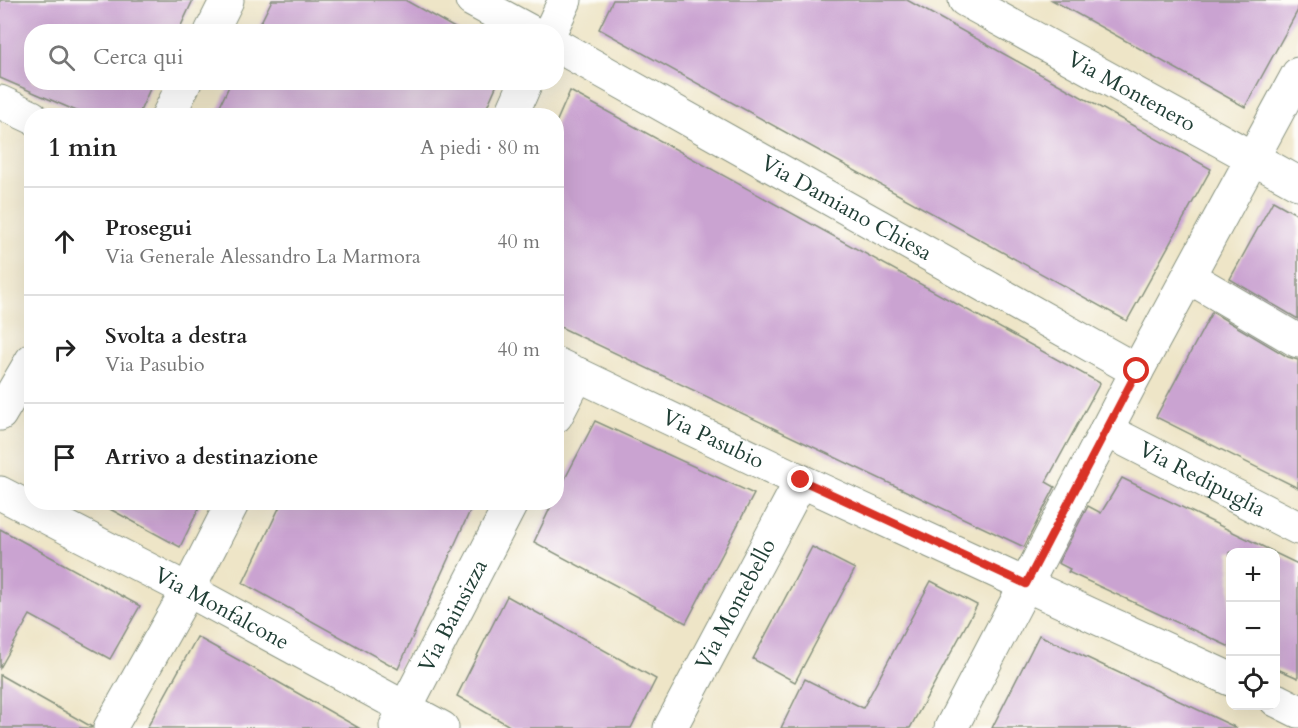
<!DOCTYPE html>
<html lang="it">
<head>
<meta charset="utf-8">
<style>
  :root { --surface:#fff; --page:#f2f2f2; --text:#222; --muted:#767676; --line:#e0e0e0 }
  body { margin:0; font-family:Cardo,serif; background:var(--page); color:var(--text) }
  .controls { position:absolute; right:18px; bottom:18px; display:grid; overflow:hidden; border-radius:12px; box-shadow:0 6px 24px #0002 }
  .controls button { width:54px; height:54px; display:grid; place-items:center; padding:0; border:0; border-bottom:2px solid var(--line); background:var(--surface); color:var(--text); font:30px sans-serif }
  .stop { position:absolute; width:18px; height:18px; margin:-14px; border:4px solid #d93025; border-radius:50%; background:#fff }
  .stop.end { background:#d93025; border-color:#fff; box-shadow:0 2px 6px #0008 }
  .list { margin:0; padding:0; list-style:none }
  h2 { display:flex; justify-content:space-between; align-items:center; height:78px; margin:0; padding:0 24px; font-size:26px }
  h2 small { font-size:20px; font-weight:400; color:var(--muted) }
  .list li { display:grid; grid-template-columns:39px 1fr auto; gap:18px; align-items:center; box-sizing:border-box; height:108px; padding:0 24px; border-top:2px solid var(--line) }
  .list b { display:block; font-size:22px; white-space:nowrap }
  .list p { margin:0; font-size:20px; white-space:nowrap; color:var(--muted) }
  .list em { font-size:20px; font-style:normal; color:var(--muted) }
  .icon { flex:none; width:33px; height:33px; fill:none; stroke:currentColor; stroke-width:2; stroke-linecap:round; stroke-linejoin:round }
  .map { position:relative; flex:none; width:1298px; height:728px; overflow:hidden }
  .search { position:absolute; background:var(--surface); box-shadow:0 6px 24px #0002; left:24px; top:24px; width:540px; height:66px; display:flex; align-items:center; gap:15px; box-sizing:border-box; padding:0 21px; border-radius:24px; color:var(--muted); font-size:22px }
  .panel { position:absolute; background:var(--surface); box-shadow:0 6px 24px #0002; left:24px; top:108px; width:540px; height:402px; border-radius:24px }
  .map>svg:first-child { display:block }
  .building { fill:#caa3d1 }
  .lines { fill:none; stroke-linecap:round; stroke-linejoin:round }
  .minor-casing { stroke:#86917e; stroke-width:35 }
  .minor { stroke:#fff; stroke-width:33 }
  .route { stroke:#d93025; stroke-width:8 }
  .labels { text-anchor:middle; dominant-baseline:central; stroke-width:5; stroke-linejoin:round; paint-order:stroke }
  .street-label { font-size:22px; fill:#1f3d34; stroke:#fdfcf7 }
</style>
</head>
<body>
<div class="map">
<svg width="1298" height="728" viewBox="0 0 1298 728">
  <rect width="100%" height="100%" fill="#fdfcf7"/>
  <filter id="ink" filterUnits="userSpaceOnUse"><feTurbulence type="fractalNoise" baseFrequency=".0167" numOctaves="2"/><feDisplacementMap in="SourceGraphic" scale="12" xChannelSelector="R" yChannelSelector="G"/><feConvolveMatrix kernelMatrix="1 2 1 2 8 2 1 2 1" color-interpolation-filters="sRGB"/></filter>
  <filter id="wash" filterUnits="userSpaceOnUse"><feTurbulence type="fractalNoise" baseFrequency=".008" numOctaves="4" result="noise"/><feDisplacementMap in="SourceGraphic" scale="24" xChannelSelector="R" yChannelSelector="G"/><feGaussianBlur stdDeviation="1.35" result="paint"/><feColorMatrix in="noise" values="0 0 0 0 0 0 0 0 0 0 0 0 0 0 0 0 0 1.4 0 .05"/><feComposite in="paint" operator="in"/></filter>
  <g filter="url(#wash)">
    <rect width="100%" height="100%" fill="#eee5c7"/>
    <g id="blocks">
      <g class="building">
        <polygon points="0,0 193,0 178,32 32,32 32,82 153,82 138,116 88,116 0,78"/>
        <polygon points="272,0 405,0 462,32 256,32"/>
        <polygon points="613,0 907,0 1211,169 1127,321 599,29"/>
        <polygon points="1052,0 1298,0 1298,10 1245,107"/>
        <polygon points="231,82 498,82 483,116 215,116"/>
        <polygon points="570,91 1100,383 1046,482 1055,487 1024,547 556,325 556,123"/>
        <polygon points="1273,201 1298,215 1298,319 1230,279"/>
        <polygon points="1212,312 1288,357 1298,360 1298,488 1156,417"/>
        <polygon points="595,421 754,494 686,623 534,542 553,502 556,502 556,496"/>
        <polygon points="1122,478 1274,552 1230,552 1230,647 1068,572 1070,569 1058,563 1088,506 1101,513"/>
        <polygon points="97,502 202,502 180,547"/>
        <polygon points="282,502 474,502 398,669 243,583"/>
        <polygon points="0,529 140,606 110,659 30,615 0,668"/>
        <polygon points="812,547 855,569 795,682 753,659"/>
        <polygon points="1275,553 1298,564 1298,678 1275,668"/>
        <polygon points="931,581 977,605 910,728 781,728 805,679 863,708"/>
        <polygon points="507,596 656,679 631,728 513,728 457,696"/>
        <polygon points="1039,635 1113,670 1237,728 992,728"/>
        <polygon points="197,637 278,682 359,728 147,728"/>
        <polygon points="0,675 92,727 91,728 0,728"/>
      </g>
    </g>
  </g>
  <g filter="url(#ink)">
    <use href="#blocks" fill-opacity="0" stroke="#86917e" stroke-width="1.5"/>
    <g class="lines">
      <defs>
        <g id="minor">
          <polyline points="472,0 531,32"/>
          <path id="s1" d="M965 0 1298 183"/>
          <polyline points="211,32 227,0"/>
          <polyline points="550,32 565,0"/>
          <path id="s2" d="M556 45 1137 371"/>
          <polyline points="0,102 32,117"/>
          <polyline points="168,116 185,82"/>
          <polyline points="511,116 526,82"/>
          <polyline points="1189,277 1298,341"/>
          <path id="s3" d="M556 364 801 481 1230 679"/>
          <polyline points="0,414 32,360"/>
          <polyline points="556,416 578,374"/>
          <path id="s4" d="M1106 430 1298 528"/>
          <path id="s5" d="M0 493 188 590 442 728"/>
          <polyline points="1276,700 1298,711"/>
          <path id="s6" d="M396 726 512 502"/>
          <polyline points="110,728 188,590 233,502"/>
          <path id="s7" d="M670 728 801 481"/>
          <polyline points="951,728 1137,371 1298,74"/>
        </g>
      </defs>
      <use href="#minor" class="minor-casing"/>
      <use href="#minor" class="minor"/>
    </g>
  </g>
  <g class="lines" filter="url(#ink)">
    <polyline class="route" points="801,480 1026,584 1137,371"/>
  </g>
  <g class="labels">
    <g class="street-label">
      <text stroke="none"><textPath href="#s1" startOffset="190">Via Montenero</textPath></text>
      <text stroke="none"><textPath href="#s2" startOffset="333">Via Damiano Chiesa</textPath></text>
      <text stroke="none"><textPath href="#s3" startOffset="174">Via Pasubio</textPath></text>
      <text stroke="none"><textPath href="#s4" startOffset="108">Via Redipuglia</textPath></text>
      <text stroke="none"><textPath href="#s7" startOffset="140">Via Montebello</textPath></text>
      <text stroke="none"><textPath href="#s5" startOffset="250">Via Monfalcone</textPath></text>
      <text stroke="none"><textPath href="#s6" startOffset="124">Via Bainsizza</textPath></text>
    </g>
  </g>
</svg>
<div class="controls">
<button>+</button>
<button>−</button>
<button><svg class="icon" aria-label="locate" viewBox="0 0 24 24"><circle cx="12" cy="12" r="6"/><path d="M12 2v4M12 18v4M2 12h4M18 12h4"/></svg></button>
</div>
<div class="stop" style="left:1137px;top:371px"></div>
<div class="stop end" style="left:801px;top:480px"></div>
<div class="search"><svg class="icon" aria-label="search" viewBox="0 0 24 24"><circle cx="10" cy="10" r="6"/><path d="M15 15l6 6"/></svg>Cerca qui</div>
<section class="panel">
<h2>1 min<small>A piedi · 80 m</small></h2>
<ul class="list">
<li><svg class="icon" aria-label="ahead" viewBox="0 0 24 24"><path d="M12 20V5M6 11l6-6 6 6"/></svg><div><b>Prosegui</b><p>Via Generale Alessandro La Marmora</p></div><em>40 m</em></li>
<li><svg class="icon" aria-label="right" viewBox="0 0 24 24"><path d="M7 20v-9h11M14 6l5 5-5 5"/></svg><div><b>Svolta a destra</b><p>Via Pasubio</p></div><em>40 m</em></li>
<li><svg class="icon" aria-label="arrive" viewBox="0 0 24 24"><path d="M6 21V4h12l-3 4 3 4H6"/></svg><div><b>Arrivo a destinazione</b></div></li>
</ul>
</section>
</div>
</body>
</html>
